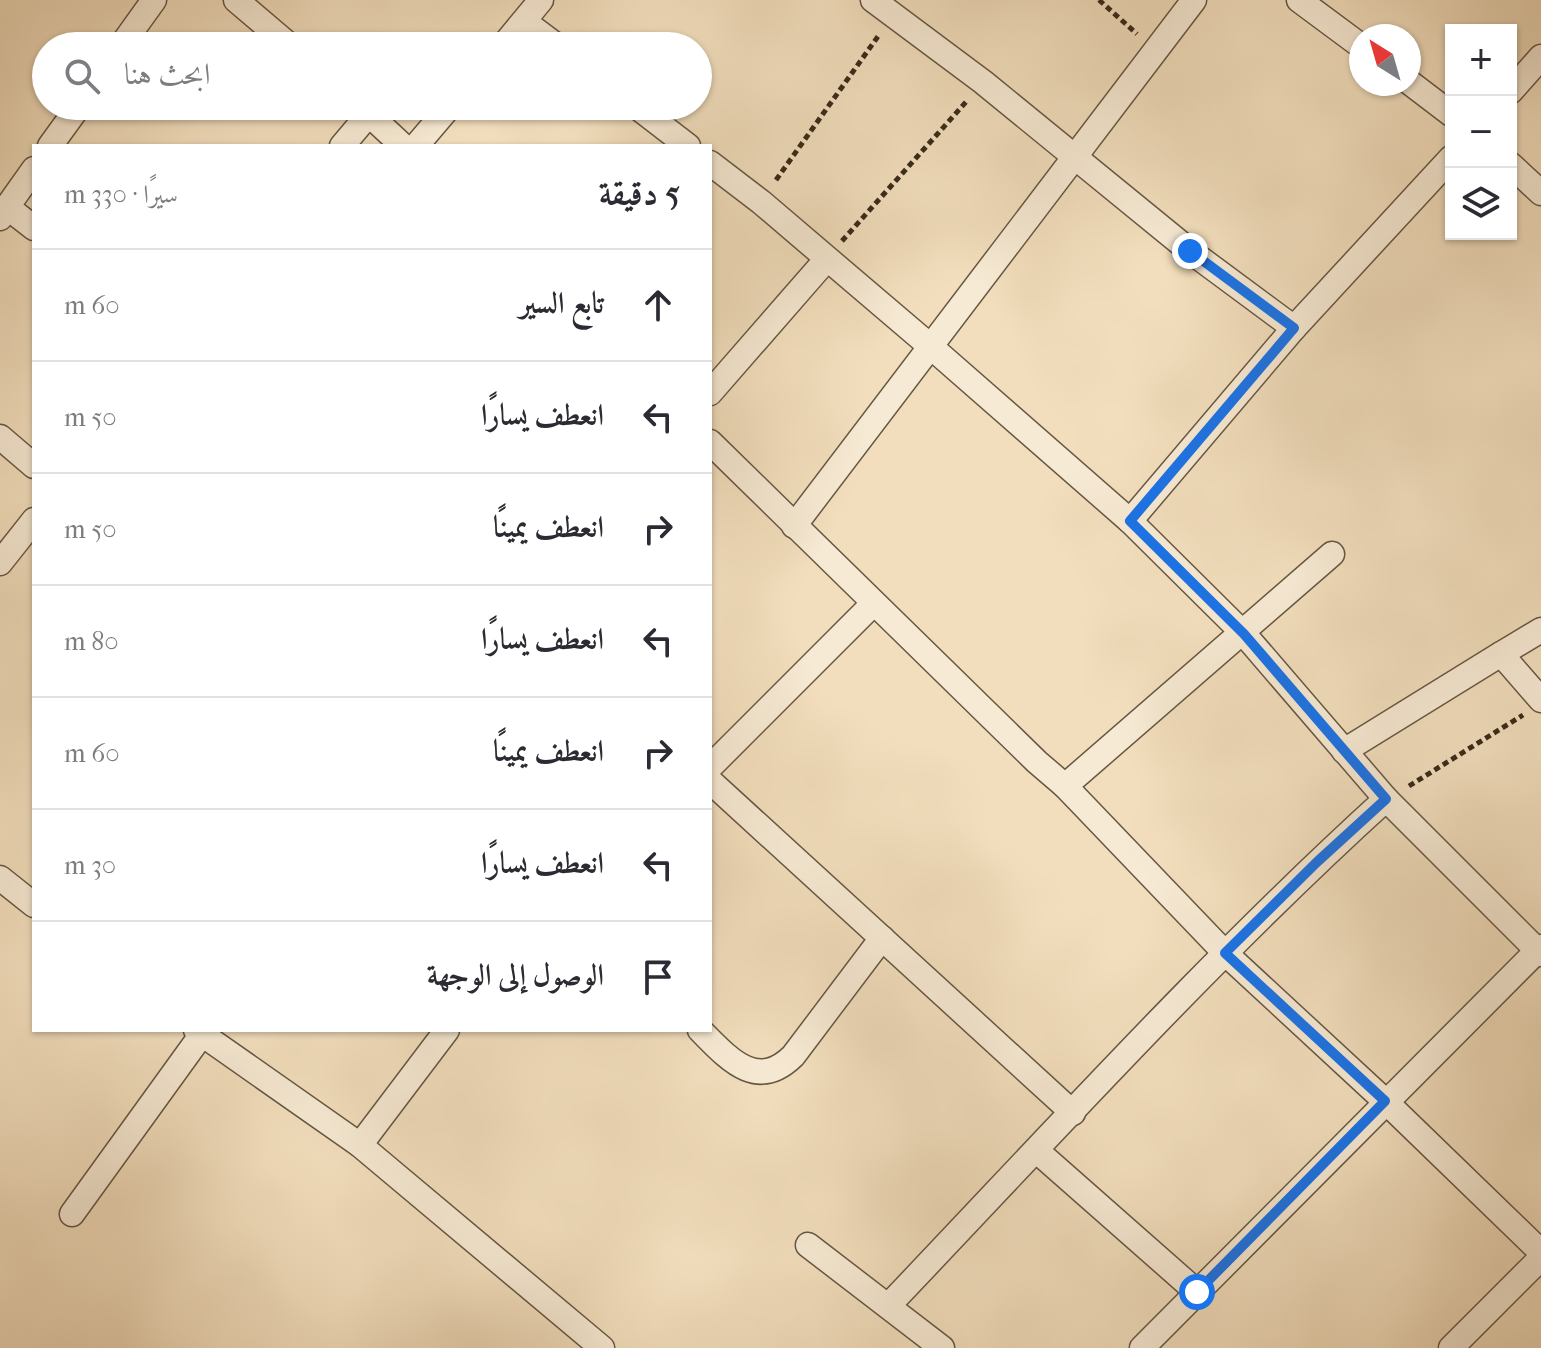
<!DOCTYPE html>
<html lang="ar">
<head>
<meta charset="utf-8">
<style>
  :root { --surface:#fff; --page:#f2f2f3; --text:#2b2b33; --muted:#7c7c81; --line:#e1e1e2 }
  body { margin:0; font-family:"IM FELL French Canon",Amiri,serif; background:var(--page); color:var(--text); direction:rtl }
  .controls { position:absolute; right:24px; top:24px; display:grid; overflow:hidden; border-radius:0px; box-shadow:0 2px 6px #0004 }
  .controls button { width:72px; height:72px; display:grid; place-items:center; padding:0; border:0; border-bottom:2px solid var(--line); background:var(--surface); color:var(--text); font:40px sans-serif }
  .compass { position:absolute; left:1349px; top:24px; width:72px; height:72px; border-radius:50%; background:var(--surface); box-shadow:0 2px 6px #0004; rotate:323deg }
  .stop { position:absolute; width:24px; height:24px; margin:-18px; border:6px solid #1a73e8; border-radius:50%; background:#fff }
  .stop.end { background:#1a73e8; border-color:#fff; box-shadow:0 2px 8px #0008 }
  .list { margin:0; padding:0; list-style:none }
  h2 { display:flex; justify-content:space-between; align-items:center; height:104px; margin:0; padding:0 32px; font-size:34px }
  h2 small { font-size:26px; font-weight:400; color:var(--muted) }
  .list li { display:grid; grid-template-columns:52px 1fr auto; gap:24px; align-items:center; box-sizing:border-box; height:112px; padding:0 32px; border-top:2px solid var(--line) }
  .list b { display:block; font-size:30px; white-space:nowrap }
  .list em { font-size:26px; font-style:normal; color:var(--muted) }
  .icon { flex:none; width:44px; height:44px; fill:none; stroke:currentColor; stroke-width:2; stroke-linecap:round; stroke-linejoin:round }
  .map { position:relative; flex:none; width:1541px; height:1348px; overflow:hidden; direction:ltr }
  .search { position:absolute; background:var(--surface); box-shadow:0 2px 6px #0004; left:32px; top:32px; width:680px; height:88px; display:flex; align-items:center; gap:20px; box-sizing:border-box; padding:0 28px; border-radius:44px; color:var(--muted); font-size:30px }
  .panel { position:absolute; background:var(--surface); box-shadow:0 2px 6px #0004; left:32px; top:144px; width:680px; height:888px; border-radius:0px; direction:rtl }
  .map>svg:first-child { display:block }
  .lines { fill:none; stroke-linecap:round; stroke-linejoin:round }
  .minor-casing { stroke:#665743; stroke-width:27 }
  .path { stroke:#382a1a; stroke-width:5; stroke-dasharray:6 4; stroke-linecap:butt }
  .minor { stroke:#f7ead4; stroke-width:24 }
  .route { stroke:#1a73e8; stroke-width:10 }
</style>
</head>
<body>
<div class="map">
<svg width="1541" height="1348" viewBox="0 0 1541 1348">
  <rect width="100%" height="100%" fill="#f2debd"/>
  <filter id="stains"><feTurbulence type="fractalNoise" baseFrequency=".0025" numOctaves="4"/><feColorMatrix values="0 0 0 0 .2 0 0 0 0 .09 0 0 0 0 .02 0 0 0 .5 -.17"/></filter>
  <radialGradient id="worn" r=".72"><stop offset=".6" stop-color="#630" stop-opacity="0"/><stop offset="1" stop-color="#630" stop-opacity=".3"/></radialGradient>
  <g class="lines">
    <defs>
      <g id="minor">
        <polyline points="236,0 290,46"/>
        <polyline points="873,0 983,82 1190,251 1294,328"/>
        <polyline points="1299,0 1361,46"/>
        <polyline points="525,22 557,46"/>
        <polyline points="121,46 154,0"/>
        <polyline points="503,46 541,0"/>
        <polyline points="1409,82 1451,114"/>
        <polyline points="1511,91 1541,57"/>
        <polyline points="360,106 403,146"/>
        <polyline points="636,106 688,146"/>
        <polyline points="50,146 79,106"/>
        <polyline points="342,146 369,114"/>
        <polyline points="416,146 450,106"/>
        <polyline points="710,163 761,202 930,346 1130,521 1244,634 1386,799 1541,954"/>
        <polyline points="1511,165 1541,193"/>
        <polyline points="7,207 34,169"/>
        <polyline points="0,218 7,207 34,228"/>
        <polyline points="710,393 826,260"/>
        <polyline points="0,437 34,466"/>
        <polyline points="710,442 1037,762 1065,786 1332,554"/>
        <polyline points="1130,521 1294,328 1451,158"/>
        <polyline points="794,526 1194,0"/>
        <polyline points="0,563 34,520"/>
        <polyline points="1541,630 1501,654 1541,700"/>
        <polyline points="1344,751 1501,654"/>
        <polyline points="710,767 873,604"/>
        <polyline points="710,781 1073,1113"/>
        <polyline points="1065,786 1225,953 1385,1101 1541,1252"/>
        <polyline points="0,878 34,905"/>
        <polyline points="196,1030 360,1145 602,1348"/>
        <path d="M700 1030C728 1058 756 1092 793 1056L882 938"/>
        <polyline points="360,1145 447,1030"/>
        <polyline points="1037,1151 1197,1292"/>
        <polyline points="72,1214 205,1030"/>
        <polyline points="808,1245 942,1348"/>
        <path d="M889 1305C1052 1134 1211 958 1386 799"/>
        <polyline points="1142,1348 1541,947"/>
        <polyline points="1451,1348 1541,1258"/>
      </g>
    </defs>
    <use href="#minor" class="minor-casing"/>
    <g class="path">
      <polyline points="1099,0 1137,34"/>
      <polyline points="776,180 879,35"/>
      <polyline points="842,241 966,102"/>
      <polyline points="1409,786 1523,715"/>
    </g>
    <use href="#minor" class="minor"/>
  </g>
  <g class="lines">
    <polyline class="route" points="1190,251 1294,328 1130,521 1244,634 1386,799 1317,862 1225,953 1385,1101 1197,1292"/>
  </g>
  <rect width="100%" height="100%" filter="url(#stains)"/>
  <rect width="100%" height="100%" fill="url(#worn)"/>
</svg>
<div class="controls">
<button>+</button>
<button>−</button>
<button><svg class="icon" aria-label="layers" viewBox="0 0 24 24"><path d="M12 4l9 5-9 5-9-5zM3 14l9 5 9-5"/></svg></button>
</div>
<svg class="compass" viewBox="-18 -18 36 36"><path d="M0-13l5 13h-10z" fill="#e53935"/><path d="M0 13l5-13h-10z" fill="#7c7c81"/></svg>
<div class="stop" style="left:1197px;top:1292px"></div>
<div class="stop end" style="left:1190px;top:251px"></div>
<div class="search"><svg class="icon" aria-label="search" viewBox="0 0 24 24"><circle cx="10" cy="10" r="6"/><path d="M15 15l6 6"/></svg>ابحث هنا</div>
<section class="panel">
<h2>5 دقيقة<small>سيرًا · 330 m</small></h2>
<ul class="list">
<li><svg class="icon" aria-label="ahead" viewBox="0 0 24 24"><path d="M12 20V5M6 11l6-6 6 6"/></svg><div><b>تابع السير</b></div><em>60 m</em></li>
<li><svg class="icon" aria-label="left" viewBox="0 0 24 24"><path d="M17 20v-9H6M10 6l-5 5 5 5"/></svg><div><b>انعطف يسارًا</b></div><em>50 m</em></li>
<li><svg class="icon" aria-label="right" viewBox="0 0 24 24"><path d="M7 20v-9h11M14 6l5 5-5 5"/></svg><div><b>انعطف يمينًا</b></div><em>50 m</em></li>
<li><svg class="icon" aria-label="left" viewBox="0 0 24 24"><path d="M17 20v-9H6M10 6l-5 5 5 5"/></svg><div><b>انعطف يسارًا</b></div><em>80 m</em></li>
<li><svg class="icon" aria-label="right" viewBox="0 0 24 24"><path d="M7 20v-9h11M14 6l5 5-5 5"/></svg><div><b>انعطف يمينًا</b></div><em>60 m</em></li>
<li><svg class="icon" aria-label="left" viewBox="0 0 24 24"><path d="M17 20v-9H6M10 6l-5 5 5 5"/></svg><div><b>انعطف يسارًا</b></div><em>30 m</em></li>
<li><svg class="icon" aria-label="arrive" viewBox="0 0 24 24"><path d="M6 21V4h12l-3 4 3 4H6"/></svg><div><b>الوصول إلى الوجهة</b></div></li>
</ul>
</section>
</div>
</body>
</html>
